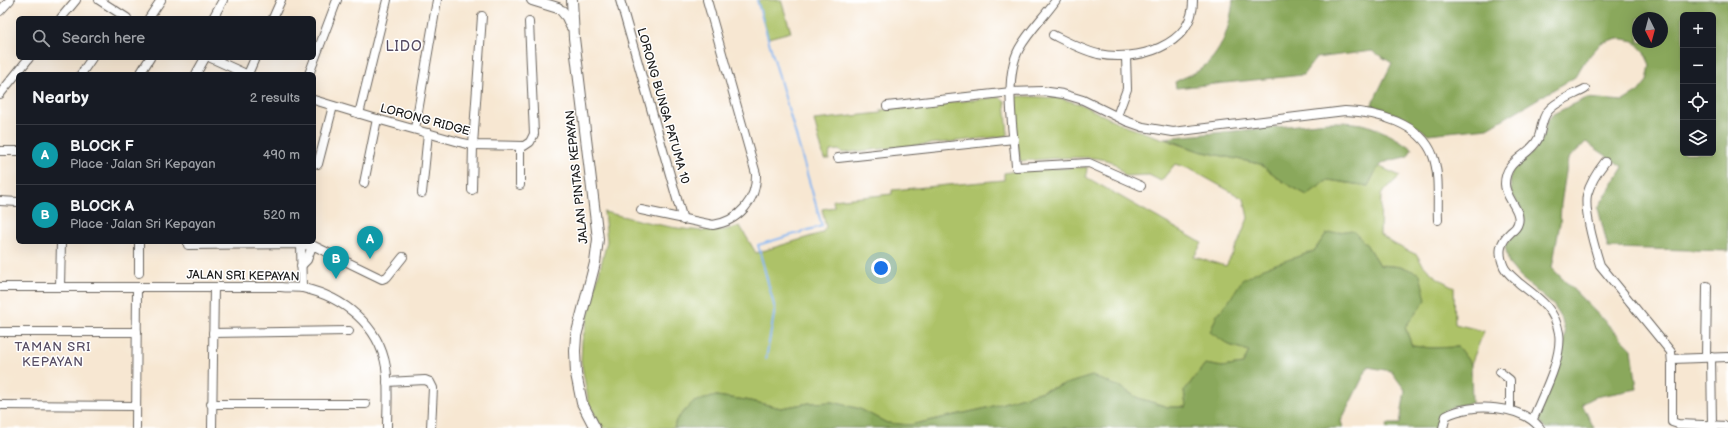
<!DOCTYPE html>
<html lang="en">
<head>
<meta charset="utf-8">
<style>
  :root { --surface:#171b24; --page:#242831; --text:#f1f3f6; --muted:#9ea1a6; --line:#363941; --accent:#ea580c }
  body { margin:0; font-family:"Balsamiq Sans",sans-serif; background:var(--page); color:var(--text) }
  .controls { position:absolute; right:12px; top:12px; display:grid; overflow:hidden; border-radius:6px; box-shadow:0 4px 16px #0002 }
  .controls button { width:36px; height:36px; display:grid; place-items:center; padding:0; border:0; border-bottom:1px solid var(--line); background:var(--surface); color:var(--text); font:20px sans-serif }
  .compass { position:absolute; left:1632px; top:12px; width:36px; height:36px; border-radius:50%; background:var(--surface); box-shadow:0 4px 16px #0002; rotate:174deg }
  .you { position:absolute; left:881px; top:268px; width:14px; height:14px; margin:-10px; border:3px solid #fff; border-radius:50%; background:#1a73e8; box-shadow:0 0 0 6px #1a73e833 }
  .badge { display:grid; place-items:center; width:26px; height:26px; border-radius:50%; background:var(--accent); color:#fff; font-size:13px; font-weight:700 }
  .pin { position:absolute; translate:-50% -33px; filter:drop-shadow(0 1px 2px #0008) }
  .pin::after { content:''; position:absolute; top:21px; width:14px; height:12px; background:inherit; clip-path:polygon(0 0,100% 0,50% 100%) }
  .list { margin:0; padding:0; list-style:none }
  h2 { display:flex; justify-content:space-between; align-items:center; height:52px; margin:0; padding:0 16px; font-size:17px }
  h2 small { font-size:13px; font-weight:400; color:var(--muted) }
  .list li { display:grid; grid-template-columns:26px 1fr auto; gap:12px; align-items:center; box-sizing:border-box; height:60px; padding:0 16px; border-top:1px solid var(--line) }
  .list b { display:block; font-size:15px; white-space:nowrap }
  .list p { margin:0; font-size:13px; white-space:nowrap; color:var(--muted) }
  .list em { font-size:13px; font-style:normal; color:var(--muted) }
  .icon { flex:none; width:22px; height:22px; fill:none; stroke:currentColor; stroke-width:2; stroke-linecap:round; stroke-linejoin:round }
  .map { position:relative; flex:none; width:1728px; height:428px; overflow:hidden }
  .search { position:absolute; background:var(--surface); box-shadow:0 4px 16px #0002; left:16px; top:16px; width:300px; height:44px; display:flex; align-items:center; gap:10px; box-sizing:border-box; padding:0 14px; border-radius:6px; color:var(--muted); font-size:15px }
  .panel { position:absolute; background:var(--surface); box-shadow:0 4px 16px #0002; left:16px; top:72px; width:300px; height:172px; border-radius:6px }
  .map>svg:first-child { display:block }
  .green { fill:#adc267; stroke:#646f42 }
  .forest { fill:#8aa85c; stroke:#53623c; fill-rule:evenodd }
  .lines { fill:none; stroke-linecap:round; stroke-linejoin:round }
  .stream { stroke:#85b6f1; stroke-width:2 }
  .minor-casing { stroke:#69635c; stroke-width:10 }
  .tertiary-casing { stroke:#69635c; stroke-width:12 }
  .minor { stroke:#fff; stroke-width:8 }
  .tertiary { stroke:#fff; stroke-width:10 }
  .labels { text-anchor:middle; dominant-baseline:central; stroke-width:3; stroke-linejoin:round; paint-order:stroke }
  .street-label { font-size:12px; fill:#1c1c1c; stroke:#fff }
  .neighbourhood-label { font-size:13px; letter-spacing:1px; fill:#584e64; stroke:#fff }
  .quarter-label { font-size:14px; letter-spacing:1px; fill:#584e64; stroke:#fff }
</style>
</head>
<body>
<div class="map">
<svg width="1728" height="428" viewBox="0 0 1728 428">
  <rect width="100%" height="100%" fill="#fff"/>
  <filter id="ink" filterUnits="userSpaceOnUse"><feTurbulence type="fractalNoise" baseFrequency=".025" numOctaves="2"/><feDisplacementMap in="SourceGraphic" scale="8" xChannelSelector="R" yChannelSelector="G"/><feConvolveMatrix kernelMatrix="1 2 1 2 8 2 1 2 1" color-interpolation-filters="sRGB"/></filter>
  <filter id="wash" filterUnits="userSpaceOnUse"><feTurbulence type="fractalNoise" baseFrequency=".012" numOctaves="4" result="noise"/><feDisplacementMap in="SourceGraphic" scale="16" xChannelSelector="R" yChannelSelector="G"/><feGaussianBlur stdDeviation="0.9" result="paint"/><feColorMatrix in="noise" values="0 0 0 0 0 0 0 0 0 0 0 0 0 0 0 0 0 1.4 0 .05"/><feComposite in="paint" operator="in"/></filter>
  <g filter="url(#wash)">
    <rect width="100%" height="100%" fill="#f7e7d2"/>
    <g class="green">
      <polygon points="757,0 781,0 791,32 768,38"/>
      <path d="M1020 96 1059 98 1080 104 1125 126 1199 151 1260 164 1285 183 1307 195 1328 180 1368 186 1378 166 1400 176 1381 194 1380 235 1396 245 1417 255C1425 271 1438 279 1454 287L1455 324 1484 331 1471 364 1458 347 1432 348 1412 346 1405 327 1414 314 1403 267 1379 265 1366 244 1326 234 1314 251 1292 259 1229 301 1217 315 1229 345 1249 351 1243 364 1222 367 1205 364 1184 391 1186 407H1168L1138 398 1120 387 1062 385 987 408 910 425 887 423 860 409 833 402 809 403 781 408 746 400 716 396 676 420 674 428H602L589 404 581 361 582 341 607 241 604 212C642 220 703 240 740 226L756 253 822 233 826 227 822 209 834 207 833 200 892 194V190L1004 180V173L1021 170 1087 167 1086 177 1202 243 1194 257 1226 266 1239 241 1248 218 1244 199 1190 169 1175 164 1161 181 1149 175 1125 176C1122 172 1119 167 1115 164 1099 152 1041 160 1020 161L1013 98 1015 97Z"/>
      <polygon points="1000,97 1005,101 1008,135 1007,136 842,153 839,150 830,151 829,159 824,159 814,120 881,113 881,110"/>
    </g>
    <g class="forest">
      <path d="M1233 0H1728V251L1608 248 1598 208 1623 167 1586 142 1568 159 1561 204 1560 223 1552 268 1632 349 1637 389 1595 397 1582 404 1594 428H1545L1538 419 1564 346 1565 333 1562 319 1554 306 1519 276 1509 264 1505 246C1511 237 1519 231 1525 222L1523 212 1511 193 1510 176 1513 169 1536 149 1542 140 1547 121 1553 114 1587 98 1623 101 1638 92 1647 81 1650 65 1644 52 1634 41 1618 38 1601 43 1585 61 1575 77 1488 128 1428 134C1406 119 1397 112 1370 108L1392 63 1372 51 1316 58 1303 75 1176 88 1175 82C1182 78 1191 75 1198 71 1222 55 1230 27 1233 0ZM1683 15H1713V153H1683ZM1638 18H1662V42H1638Z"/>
      <path d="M1328 122C1337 122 1346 122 1354 123 1372 124 1398 138 1412 149L1407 157C1380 162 1380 162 1368 186L1328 180 1307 195 1285 183 1260 164 1199 151 1164 138Z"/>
      <polygon points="1352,230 1366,244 1379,265 1403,267 1420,274 1426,300 1405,327 1412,346 1432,348 1458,347 1471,364 1472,403 1455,406 1444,411 1438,428 1386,428 1388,424 1400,424 1405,390 1391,371 1368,367 1341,421 1343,428 674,428 676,420 693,402 716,396 746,400 781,408 809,403 833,402 860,409 887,423 910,425 987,408 1092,376 1120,387 1138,398 1168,407 1186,407 1184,391 1205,364 1222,367 1243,364 1249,351 1229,345 1210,332 1217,315 1229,301 1242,280 1264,268 1314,251 1326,234"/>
    </g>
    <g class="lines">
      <polyline class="stream" points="757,0 822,226 758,245 775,309 766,359"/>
    </g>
  </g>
  <g filter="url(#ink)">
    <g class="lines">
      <defs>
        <g id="minor">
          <polyline points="99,0 127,18"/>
          <polyline points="620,0 683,220"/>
          <path d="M1056 0C1045 16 1029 31 1019 49 1003 79 1014 133 1016 167L1089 163 1141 186"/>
          <polyline points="0,11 10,0"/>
          <polyline points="61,18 76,0"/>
          <polyline points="149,18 161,0"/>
          <polyline points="213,18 223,0"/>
          <polyline points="273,18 281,0"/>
          <path d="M1053 35C1067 42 1082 50 1098 54 1135 62 1194 47 1193 0"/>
          <polyline points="211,58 246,74"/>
          <polyline points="81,74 92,58"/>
          <polyline points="140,74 150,58"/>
          <polyline points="196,74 205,58"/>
          <polyline points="248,74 255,58"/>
          <polyline points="309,74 337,0"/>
          <polyline points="0,94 29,58"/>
          <polyline points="314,100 377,119 463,143 473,145 524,146 530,142 534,134 529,22"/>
          <path d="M887 106 1011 92 1042 91 1063 94 1083 100 1126 121 1143 127 1173 132 1345 111C1377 112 1421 123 1433 156 1440 175 1437 200 1438 220"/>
          <polyline points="359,114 387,0"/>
          <polyline points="1117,116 1127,89 1126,56"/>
          <polyline points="415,129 437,0"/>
          <polyline points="0,151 18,151"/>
          <polyline points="838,158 1014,139"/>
          <path d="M1605 162C1598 171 1590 184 1587 195 1584 211 1595 249 1600 265L1671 352 1672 365V422L1678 424 1728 426"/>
          <polyline points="318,164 333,106"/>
          <polyline points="364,183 377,119"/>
          <polyline points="520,185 520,147"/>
          <polyline points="472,190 473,145 482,16"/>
          <polyline points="422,193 428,133"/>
          <polyline points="0,201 18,202"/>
          <path d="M641 210 713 225C739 221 757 200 756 174L707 0"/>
          <polyline points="301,244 302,288"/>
          <polyline points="310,244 382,279 387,277 403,257"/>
          <polyline points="188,245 301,244 314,247"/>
          <polyline points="301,266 307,260 312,246"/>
          <polyline points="139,273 139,242"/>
          <path d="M0 287H281C288 288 296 287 303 288 343 297 379 325 386 367 389 387 387 408 387 428"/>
          <polyline points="60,287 61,242"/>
          <polyline points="0,332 137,332"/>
          <polyline points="213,333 349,331"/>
          <polyline points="1706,357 1707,286"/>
          <polyline points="1711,357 1712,425"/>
          <polyline points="1672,359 1728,357"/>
          <polyline points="1500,372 1510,380 1510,410"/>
          <polyline points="387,382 425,380 430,382 433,388 431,428"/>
          <polyline points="211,404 366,404"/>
          <polyline points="0,405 136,406"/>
          <path d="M1533 419C1542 396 1563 358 1559 333 1555 308 1537 297 1519 283 1514 278 1507 273 1504 267 1498 253 1499 243 1511 232 1514 230 1517 227 1518 223 1522 210 1505 198 1505 184 1505 159 1529 157 1538 139 1542 130 1541 119 1548 111 1556 101 1574 95 1585 89"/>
          <polyline points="136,428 137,287"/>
          <polyline points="212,428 214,287"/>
          <path d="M1443 428 1446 416C1471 402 1522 405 1540 428"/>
        </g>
        <g id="tertiary">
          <polyline points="532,0 558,8"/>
          <polyline points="572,0 574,38 598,239 595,263 576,336 575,351 576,374 582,403 595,428"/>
          <polyline points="562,11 567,17 571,26"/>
        </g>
      </defs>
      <use href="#minor" class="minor-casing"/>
      <use href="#tertiary" class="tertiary-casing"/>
      <use href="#minor" class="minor"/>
      <use href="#tertiary" class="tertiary"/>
    </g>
  </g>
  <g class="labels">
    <g class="street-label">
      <text transform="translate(663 106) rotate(74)">LORONG BUNGA PATUMA 10</text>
      <text transform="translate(425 120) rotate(15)">LORONG RIDGE</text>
      <text transform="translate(577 177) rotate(-96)">JALAN PINTAS KEPAYAN</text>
      <text transform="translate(243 276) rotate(1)">JALAN SRI KEPAYAN</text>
    </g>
    <g class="neighbourhood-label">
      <text x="53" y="347">TAMAN SRI<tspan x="53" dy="15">KEPAYAN</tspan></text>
    </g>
    <g class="quarter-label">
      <text x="404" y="46">LIDO</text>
    </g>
  </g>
</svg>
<div class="controls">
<button>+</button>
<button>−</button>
<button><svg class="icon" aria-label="locate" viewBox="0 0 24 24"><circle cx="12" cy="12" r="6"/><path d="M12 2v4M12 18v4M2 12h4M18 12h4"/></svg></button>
<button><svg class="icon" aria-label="layers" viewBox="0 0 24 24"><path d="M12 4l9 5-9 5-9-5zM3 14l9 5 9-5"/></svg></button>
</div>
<svg class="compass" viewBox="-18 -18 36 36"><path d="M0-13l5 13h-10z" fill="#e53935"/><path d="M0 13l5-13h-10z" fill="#9ea1a6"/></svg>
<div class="you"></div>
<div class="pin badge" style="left:370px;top:259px;background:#0f9aa8">A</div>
<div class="pin badge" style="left:336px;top:279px;background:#0f9aa8">B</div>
<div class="search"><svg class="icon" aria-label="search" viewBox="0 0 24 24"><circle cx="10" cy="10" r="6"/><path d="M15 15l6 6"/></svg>Search here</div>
<section class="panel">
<h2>Nearby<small>2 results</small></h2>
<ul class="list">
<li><span class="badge" style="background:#0f9aa8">A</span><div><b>BLOCK F</b><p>Place · Jalan Sri Kepayan</p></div><em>490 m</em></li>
<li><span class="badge" style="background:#0f9aa8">B</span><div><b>BLOCK A</b><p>Place · Jalan Sri Kepayan</p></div><em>520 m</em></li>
</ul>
</section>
</div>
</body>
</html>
